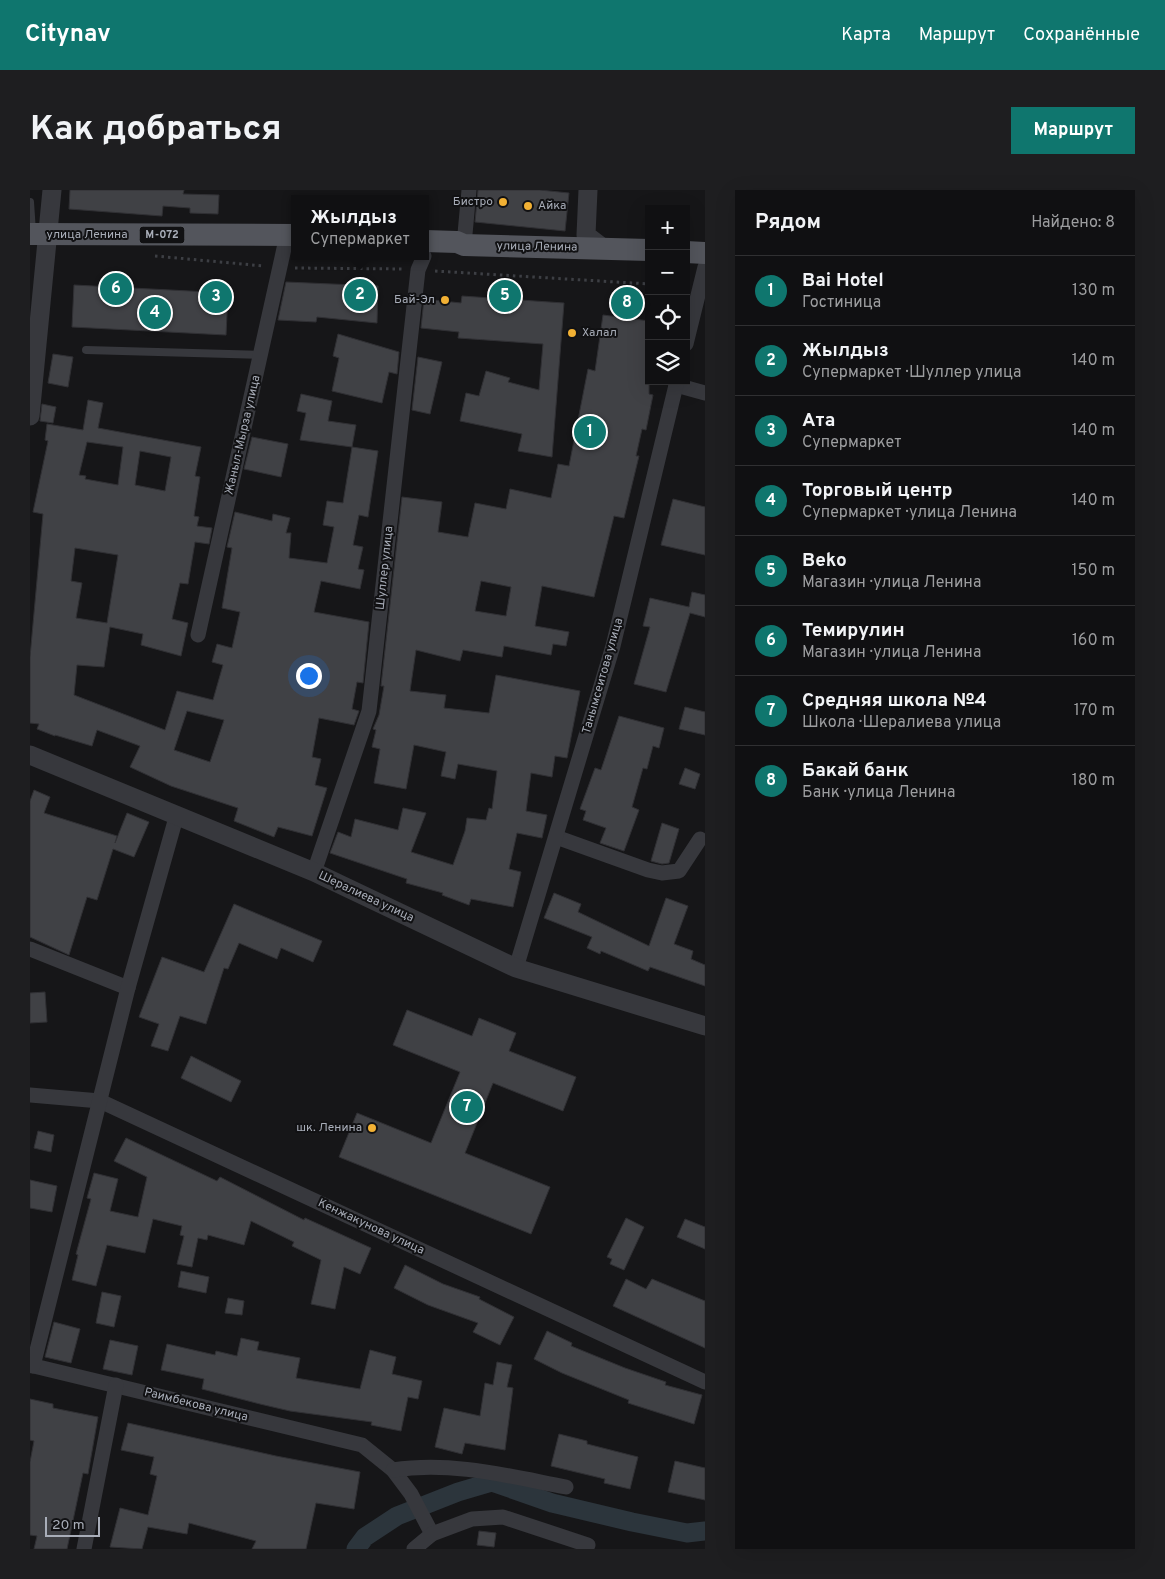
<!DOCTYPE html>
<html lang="ru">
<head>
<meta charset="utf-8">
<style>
  :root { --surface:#101012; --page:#1e1e20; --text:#f1f3f6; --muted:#9c9d9f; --line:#303032; --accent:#0f766e }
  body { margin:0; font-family:Overpass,sans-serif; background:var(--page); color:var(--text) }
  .controls { position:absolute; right:15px; top:15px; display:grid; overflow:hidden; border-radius:0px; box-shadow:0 5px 20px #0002 }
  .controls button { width:45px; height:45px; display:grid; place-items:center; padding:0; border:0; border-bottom:1px solid var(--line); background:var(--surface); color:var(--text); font:25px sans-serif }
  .scale { position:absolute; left:15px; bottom:12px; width:55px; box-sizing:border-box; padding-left:5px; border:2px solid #a8adb8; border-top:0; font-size:14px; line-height:18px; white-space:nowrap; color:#a8adb8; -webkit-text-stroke:4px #111113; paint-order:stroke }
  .you { position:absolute; left:278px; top:485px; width:18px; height:18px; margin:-12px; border:4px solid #fff; border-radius:50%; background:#1a73e8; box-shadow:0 0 0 8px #1a73e833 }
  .badge { display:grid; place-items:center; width:32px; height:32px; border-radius:50%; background:var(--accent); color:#fff; font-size:16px; font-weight:700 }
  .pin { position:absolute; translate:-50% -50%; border:2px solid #fff; box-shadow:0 1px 5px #0006 }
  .popup { position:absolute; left:261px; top:5px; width:138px; height:65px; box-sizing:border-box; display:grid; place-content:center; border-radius:0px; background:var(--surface); filter:drop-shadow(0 1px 4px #0005); font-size:16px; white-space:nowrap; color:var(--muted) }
  .popup b { font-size:19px; color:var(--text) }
  .popup::after { content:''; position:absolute; left:50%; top:100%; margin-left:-10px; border:10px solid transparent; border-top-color:var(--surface) }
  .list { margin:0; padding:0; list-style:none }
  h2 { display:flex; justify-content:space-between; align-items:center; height:65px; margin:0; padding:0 20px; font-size:21px }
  h2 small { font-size:16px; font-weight:400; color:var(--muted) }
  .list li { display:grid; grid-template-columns:32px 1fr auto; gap:15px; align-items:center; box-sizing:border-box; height:70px; padding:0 20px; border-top:1px solid var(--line) }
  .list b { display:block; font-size:19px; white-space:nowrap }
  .list p { margin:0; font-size:16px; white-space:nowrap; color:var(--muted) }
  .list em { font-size:16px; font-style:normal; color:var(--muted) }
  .icon { flex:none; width:28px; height:28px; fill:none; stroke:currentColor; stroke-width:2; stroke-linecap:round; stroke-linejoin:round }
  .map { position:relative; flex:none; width:675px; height:1359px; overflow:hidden; border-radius:0px }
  header { display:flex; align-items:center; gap:30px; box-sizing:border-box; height:70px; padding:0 25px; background:var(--accent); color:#fff }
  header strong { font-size:24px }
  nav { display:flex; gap:28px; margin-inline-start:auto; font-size:18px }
  .intro { display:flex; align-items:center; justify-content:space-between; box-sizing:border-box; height:120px; padding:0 30px }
  h1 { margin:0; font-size:35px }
  .button { padding:12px 22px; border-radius:0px; background:var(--accent); color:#fff; font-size:18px; font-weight:700 }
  main { display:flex; gap:30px; padding:0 30px }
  aside { flex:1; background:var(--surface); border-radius:0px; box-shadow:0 5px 20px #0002 }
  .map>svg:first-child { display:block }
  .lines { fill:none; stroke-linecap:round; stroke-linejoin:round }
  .canal { stroke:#2c353c; stroke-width:19 }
  .building { fill:#404145; stroke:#303034; fill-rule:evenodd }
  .path { stroke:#3d3f44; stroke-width:3; stroke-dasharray:2.5 4; stroke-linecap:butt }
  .service { stroke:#37383d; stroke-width:8 }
  .minor { stroke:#37383d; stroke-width:15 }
  .tertiary { stroke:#37383d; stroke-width:19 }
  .primary { stroke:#53555c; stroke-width:22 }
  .poi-dot { fill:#f2b134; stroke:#111113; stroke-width:2 }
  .labels { text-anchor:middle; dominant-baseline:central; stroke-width:4; stroke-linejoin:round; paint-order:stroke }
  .shield { fill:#111113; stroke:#7b7e86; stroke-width:1 }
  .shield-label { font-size:11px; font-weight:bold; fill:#a8adb8 }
  .poi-label { font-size:12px; fill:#a8adb8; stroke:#111113; text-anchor:end }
  .street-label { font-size:12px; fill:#a8adb8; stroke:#111113 }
</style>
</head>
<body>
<header>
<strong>Citynav</strong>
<nav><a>Карта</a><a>Маршрут</a><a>Сохранённые</a></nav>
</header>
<div class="intro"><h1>Как добраться</h1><a class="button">Маршрут</a></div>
<main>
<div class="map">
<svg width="675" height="1359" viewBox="0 0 675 1359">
  <rect width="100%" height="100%" fill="#161618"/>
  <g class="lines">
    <polyline class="canal" points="326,1359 335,1347 367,1326 428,1302 462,1292 522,1313 602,1332 657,1343 675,1341"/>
  </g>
  <g class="building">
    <polygon points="40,0 154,0 153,4 189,5 188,24 160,23 160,18 133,16 132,26 39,19"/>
    <polygon points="448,0 510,0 539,3 535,41 445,32"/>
    <polygon points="256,92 348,96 347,133 287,127 286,132 248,130"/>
    <polygon points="44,95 198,103 196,145 42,137"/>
    <polygon points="432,106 534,113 522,267 488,261 492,244 430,231 436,203 449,206 456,181 480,188 478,192 509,200 513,154 428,148 429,142 391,138 394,109 431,113"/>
    <path d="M573 125 619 131V204L623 205 616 240 612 239 606 266H609L594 328 584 326 564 407 512 396 505 436 539 442 536 456 523 454 521 465 474 456 472 467 433 460 430 471 386 460 380 501 416 505 414 518 459 523 466 485 550 501 537 568 525 566 522 587 501 583 496 621 517 625 512 648 487 643 479 679 491 682 483 717 441 709 439 715 412 705 413 703 376 693 377 689 300 663 308 642 321 647 325 629 368 640 373 618 396 623 381 662 423 675 435 641 437 628 456 630 459 618 462 619 467 581 428 574 425 589 411 586 416 562 384 555 376 599 344 593 350 559 342 557 346 540 343 539 349 525 354 496H351L372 307 412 312 408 342 438 347 445 313 476 319 480 299 521 308 528 274 539 276 558 179 565 181ZM451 391 481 397 476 426 445 421Z"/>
    <polygon points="308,144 369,162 367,184 359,182 352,213 302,201 309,168 303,166"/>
    <polygon points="23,164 43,167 38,197 18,193"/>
    <polygon points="388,167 412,172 400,224 382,220"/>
    <path d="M271 204 302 211 298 231 326 235 322 257 348 261 338 327 329 325 323 355 333 357 328 379 334 380 330 399 291 391 284 422 339 432 333 493 327 492 322 519 329 521 324 535 289 528 282 567 291 569 285 595 297 598 282 646 248 637 244 647 204 631 208 618 141 596 100 577 110 556 67 540 62 556 25 545V546L7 539 9 534 0 533V467L13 324 3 322 18 251 15 250 17 234 53 240 58 210 73 213 68 238 171 257 165 286 170 287 164 326 169 327 167 336 182 338 179 354 165 352 158 394 150 393 142 429 158 433 151 466 111 455 113 444 80 437 74 477 47 475 44 505 135 540 147 501 183 510 193 475 182 472 187 454 202 458 210 422 192 418 202 358 197 357 205 322 242 331 243 324 260 328 256 343H261L259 368 297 373 304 337 293 335 297 311 313 313 322 257 270 250 276 223 267 221ZM57 252 93 257 88 295 55 289 56 286 49 285ZM110 261 141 267 135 301 105 295ZM45 358 88 365 77 433 46 428 52 393 41 391ZM157 521 194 530 180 572 144 560Z"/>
    <polygon points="12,214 26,217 23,233 10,231"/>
    <polygon points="222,247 258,254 251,287 214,279"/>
    <polygon points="643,309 675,317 675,365 631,355"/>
    <polygon points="662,402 675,405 675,427 660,423 636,502 604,494 620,437 613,436 620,408 659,417"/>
    <polygon points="655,517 675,522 675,545 649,539"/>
    <polygon points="589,526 634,538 629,558 623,556 617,579 613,578 602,617 609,620 594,661 570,653 576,638 553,630 556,621 550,619 565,578 571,580"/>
    <polygon points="655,578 670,584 665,599 649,594"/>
    <polygon points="4,600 20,607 14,623 87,646 85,653 97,623 119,632 104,667 83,659 67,710 57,707 39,765 0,747 0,611"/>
    <polygon points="632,633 649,639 639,673 632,674 621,671"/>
    <polygon points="524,703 551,714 548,722 619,756 636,708 658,716 644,754 663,761 661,769 675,775 675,796 620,777 618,781 571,761 570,764 557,758 562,747 514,728"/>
    <polygon points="204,714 292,751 283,772 251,758 247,769 209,753 198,779 194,778 176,834 150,826 138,861 121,856 129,834 109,827 132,767 174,782"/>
    <polygon points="15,802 17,832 0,833 0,803"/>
    <polygon points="377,820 442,846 449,828 486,843 479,861 546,887 533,921 463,893 435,963 520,997 501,1044 309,967 327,923 401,953 430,882 363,855"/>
    <polygon points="161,866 211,891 201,912 151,888"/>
    <polygon points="8,941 24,945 21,962 4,958"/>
    <polygon points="96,948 187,991 190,987 274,1030 275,1028 341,1058 330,1084 314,1077 305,1119 281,1114 291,1070 262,1056 264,1052 221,1031 214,1055 178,1045 177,1050 168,1048 162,1077 147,1074 154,1046 150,1045 152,1036 123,1029 115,1063 77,1055 66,1096 42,1090 48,1065 46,1064 61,1009 57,1008 64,983 88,989 80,1021 108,1027 117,987 84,971"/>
    <polygon points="0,990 27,996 22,1022 0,1018"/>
    <polygon points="596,1028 614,1037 594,1080 580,1074 582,1069 577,1067"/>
    <polygon points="655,1029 675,1037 675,1059 647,1047"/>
    <polygon points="375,1075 413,1094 450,1107 449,1109 484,1127 470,1155 443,1142 448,1133 398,1115 364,1098"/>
    <polygon points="151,1081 179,1087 176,1103 148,1097"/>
    <polygon points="596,1089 616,1099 622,1089 675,1111 675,1158 583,1116"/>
    <polygon points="72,1102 91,1106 84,1137 66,1133"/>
    <polygon points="198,1108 214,1111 212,1125 195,1123"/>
    <polygon points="24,1132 50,1139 41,1173 15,1167"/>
    <polygon points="517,1141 542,1153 541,1156 595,1178 636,1192 635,1195 672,1205 664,1234 598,1213 599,1210 532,1183 504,1169"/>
    <polygon points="211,1148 229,1152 227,1160 270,1168 266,1188 330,1199 340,1160 366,1167 362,1184 392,1191 388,1209 378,1207 371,1241 341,1235 342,1232 260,1221 230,1214 172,1199 174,1189 131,1180 137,1154 185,1165 186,1161 207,1166"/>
    <polygon points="80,1150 108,1156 102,1185 73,1179"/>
    <polygon points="467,1172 482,1175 477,1197 483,1198 475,1260 435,1253 432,1264 405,1257 414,1218 450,1226 455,1193 463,1195"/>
    <polygon points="0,1209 23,1214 23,1218 68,1227 58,1284 53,1283 37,1359 4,1359 7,1346 0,1345 0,1272 4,1251 0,1250"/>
    <polygon points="98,1233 246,1266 330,1282 324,1319 286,1313 276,1359 222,1359 226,1351 159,1333 157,1344 118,1337 112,1359 80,1357 90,1318 118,1325 127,1286 120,1284 124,1267 91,1260"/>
    <polygon points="529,1244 557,1251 557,1254 608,1267 600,1299 574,1293 575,1289 521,1276"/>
    <polygon points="645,1271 675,1278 675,1310 638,1302"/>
    <polygon points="449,1341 466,1343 464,1357 447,1355"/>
  </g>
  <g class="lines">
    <g class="path">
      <polyline points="125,66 234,76"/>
      <polyline points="265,78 374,79"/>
      <polyline points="405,81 619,94"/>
    </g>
    <g class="service">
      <polyline points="0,12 2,42"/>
      <polyline points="56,160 231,165"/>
    </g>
    <g class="minor">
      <polyline points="434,55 439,0"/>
      <polyline points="656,154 675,77"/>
      <polyline points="646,195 675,203"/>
      <polyline points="168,445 257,45"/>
      <polyline points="526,647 618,680 632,683 649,681 670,649"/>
      <polyline points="284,682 339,521 388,80 394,66"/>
      <polyline points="0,759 98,798"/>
      <polyline points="486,778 583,456 647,191"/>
      <polyline points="0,905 70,911 675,1192"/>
      <polyline points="0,1175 332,1255 363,1280 381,1304 402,1344"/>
      <polyline points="3,1176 98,798 147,624"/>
      <path d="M363 1280C422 1271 478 1286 536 1297"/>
      <polyline points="54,1359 86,1195"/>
      <polyline points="384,1359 402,1344 442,1329 473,1327 558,1355"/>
    </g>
    <g class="tertiary">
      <polyline points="558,0 556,45 573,58"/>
      <polyline points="0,226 22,0"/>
      <polyline points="0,565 284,682 486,778 675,836"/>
    </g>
    <g class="primary">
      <polyline points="0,44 265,45"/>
      <polyline points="395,51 427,52 434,55 619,60"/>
      <polyline points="656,62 675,63"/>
    </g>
  </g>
  <g class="poi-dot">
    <circle cx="473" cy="12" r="5"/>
    <circle cx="498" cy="16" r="5"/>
    <circle cx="415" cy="110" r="5"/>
    <circle cx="542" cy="143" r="5"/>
    <circle cx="342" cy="938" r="5"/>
  </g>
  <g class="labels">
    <rect class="shield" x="109.5" y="36.5" width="45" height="17" rx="4"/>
    <g class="shield-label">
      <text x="132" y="45">М-072</text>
    </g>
    <g class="poi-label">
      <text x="463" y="12">Бистро</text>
      <text x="508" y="16" text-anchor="start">Айка</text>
      <text x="405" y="110">Бай-Эл</text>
      <text x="552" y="143" text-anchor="start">Халал</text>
      <text x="332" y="938">шк. Ленина</text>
    </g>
    <g class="street-label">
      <text x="57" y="45">улица Ленина</text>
      <text transform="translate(507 57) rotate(1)">улица Ленина</text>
      <text transform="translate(213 245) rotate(-77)">Жаныл-Мырза улица</text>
      <text transform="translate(355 378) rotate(-84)">Шуллер улица</text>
      <text transform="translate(573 486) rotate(-74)">Танымсеитова улица</text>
      <text transform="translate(336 707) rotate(25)">Шералиева улица</text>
      <text transform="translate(341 1037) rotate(25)">Кенжакунова улица</text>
      <text transform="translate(166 1215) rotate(14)">Раимбекова улица</text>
    </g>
  </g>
</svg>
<div class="controls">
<button>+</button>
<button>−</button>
<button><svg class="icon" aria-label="locate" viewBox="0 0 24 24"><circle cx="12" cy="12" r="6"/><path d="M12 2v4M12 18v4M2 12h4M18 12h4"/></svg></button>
<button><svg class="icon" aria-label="layers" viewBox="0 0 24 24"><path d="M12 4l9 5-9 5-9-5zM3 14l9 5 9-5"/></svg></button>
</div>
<div class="scale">20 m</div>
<div class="you"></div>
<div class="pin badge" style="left:560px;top:242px">1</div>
<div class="pin badge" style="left:330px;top:105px">2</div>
<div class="popup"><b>Жылдыз</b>Супермаркет</div>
<div class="pin badge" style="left:186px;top:107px">3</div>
<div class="pin badge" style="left:125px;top:123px">4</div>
<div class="pin badge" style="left:475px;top:106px">5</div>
<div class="pin badge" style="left:86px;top:99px">6</div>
<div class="pin badge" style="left:437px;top:917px">7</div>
<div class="pin badge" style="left:597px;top:113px">8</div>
</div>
<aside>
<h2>Рядом<small>Найдено: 8</small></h2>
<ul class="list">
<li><span class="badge">1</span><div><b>Bai Hotel</b><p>Гостиница</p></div><em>130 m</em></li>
<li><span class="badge">2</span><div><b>Жылдыз</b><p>Супермаркет · Шуллер улица</p></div><em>140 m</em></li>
<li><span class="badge">3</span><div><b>Ата</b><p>Супермаркет</p></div><em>140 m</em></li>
<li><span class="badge">4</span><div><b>Торговый центр</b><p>Супермаркет · улица Ленина</p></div><em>140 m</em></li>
<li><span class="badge">5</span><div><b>Beko</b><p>Магазин · улица Ленина</p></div><em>150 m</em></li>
<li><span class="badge">6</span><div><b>Темирулин</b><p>Магазин · улица Ленина</p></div><em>160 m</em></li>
<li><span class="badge">7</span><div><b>Средняя школа №4</b><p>Школа · Шералиева улица</p></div><em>170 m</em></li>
<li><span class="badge">8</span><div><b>Бакай банк</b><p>Банк · улица Ленина</p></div><em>180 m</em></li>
</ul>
</aside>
</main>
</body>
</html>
